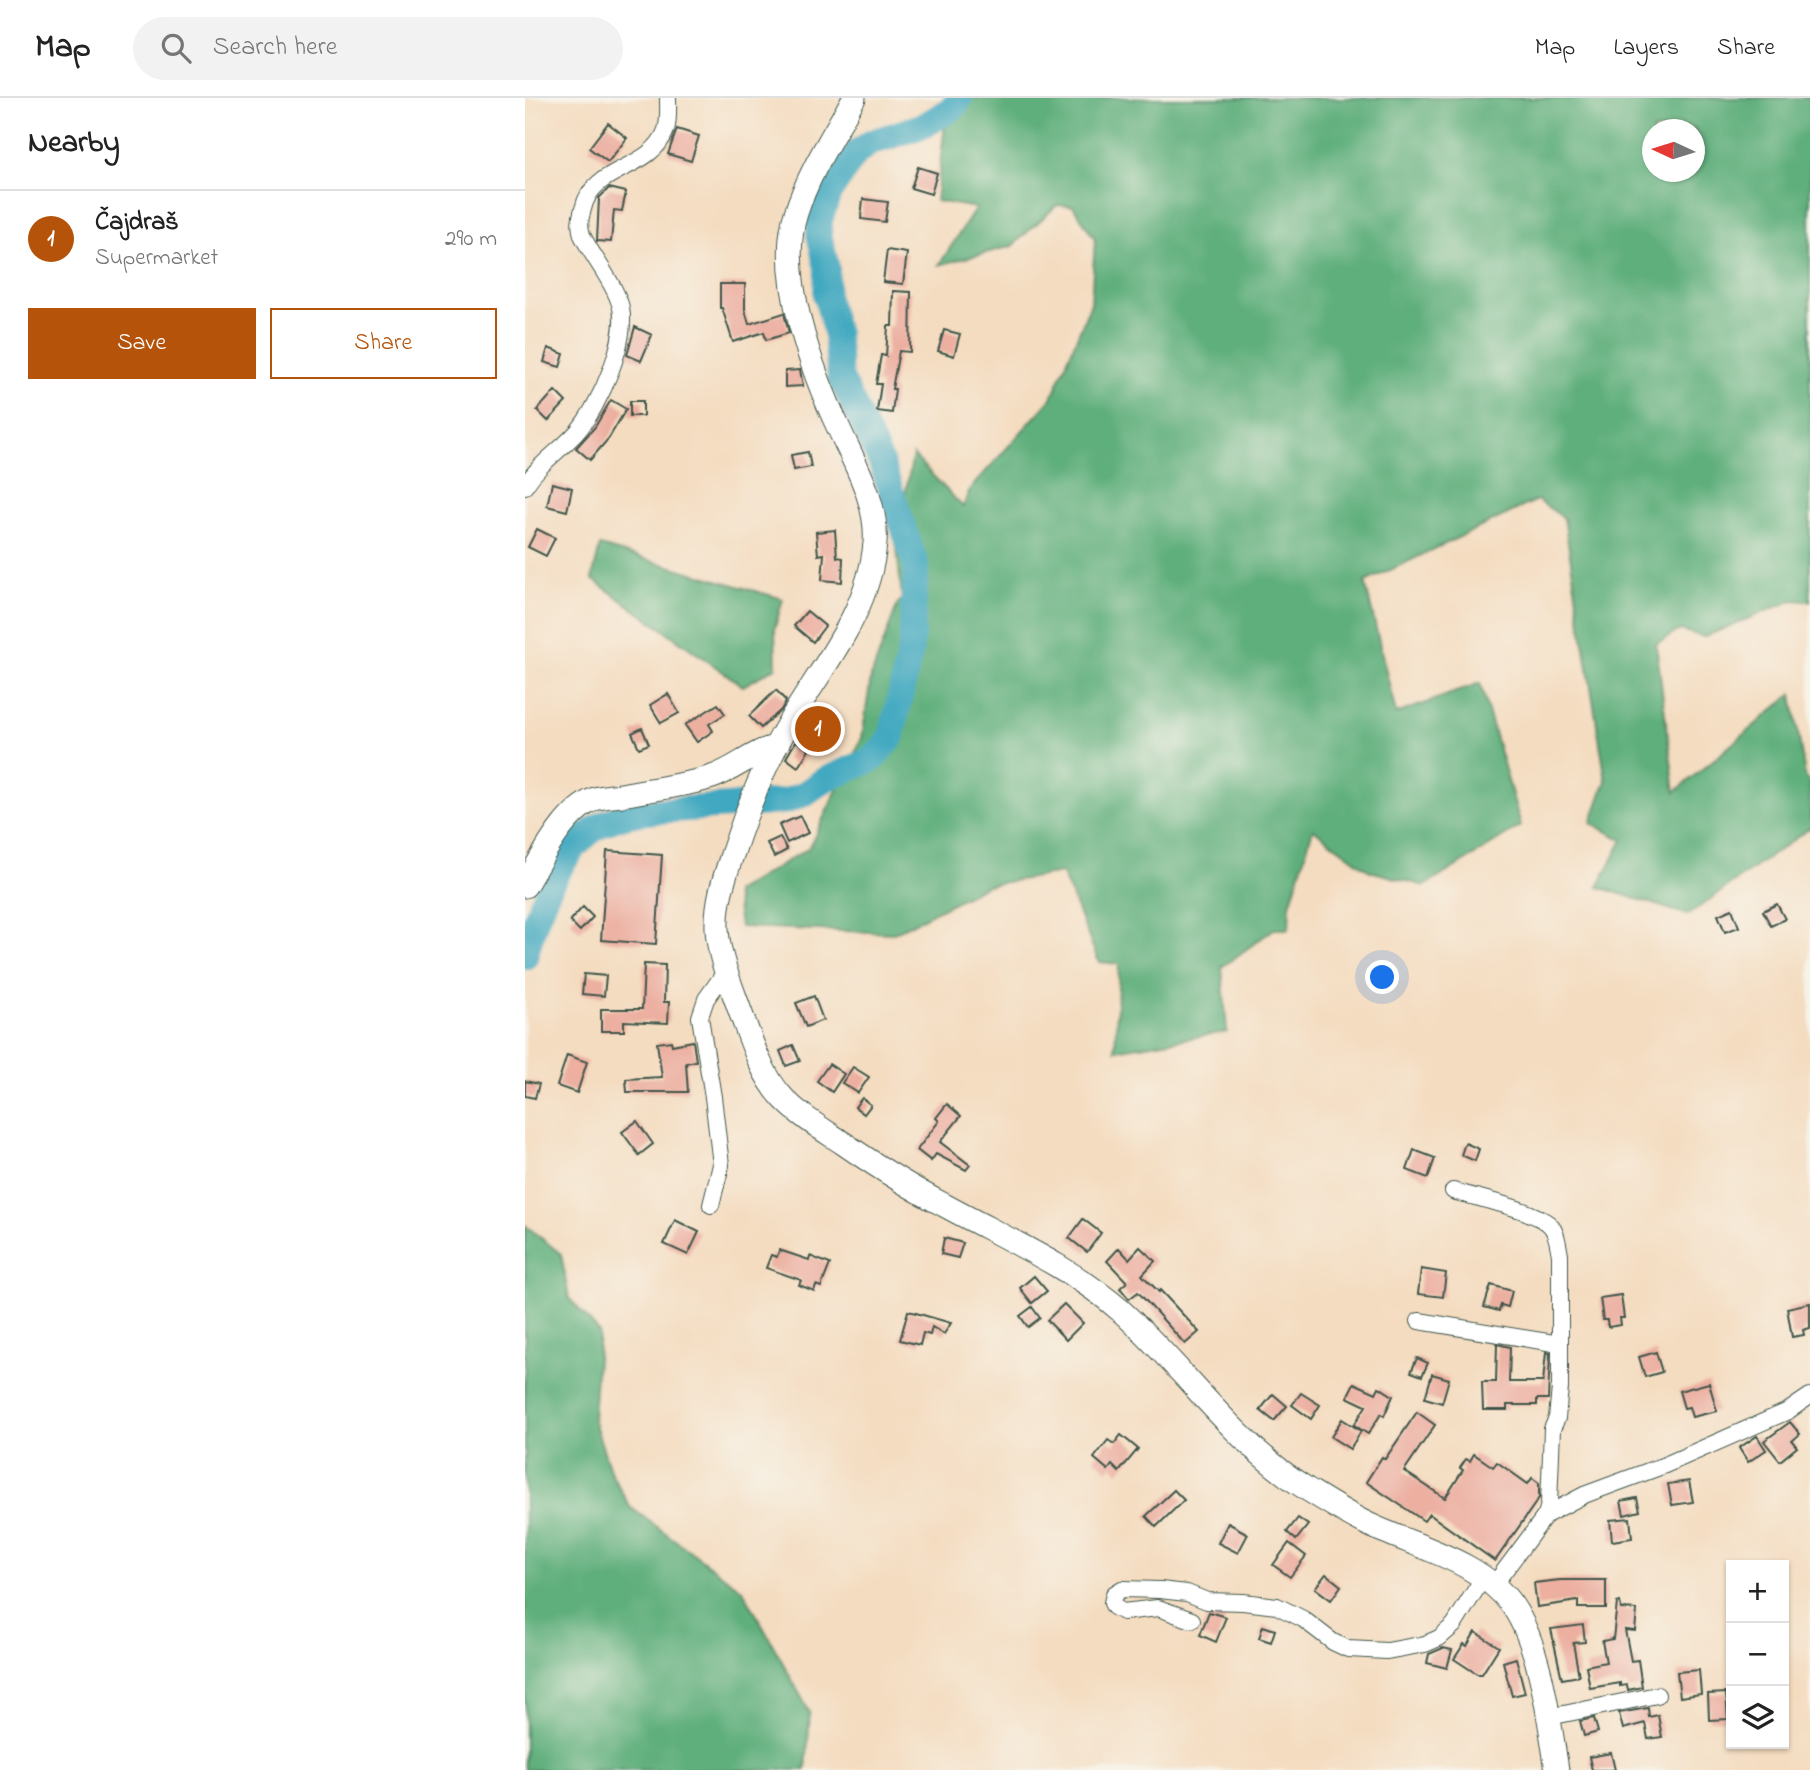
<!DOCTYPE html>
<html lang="en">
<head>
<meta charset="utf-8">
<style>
  :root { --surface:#fff; --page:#f2f2f2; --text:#222; --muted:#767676; --line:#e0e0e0; --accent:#b45309 }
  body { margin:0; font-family:"Indie Flower",sans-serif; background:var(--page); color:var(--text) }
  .controls { position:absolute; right:21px; bottom:21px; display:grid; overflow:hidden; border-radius:0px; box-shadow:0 2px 5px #0004 }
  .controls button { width:63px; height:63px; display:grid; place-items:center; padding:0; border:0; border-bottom:2px solid var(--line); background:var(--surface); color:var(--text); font:35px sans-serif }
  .compass { position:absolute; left:1117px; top:21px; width:63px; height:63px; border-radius:50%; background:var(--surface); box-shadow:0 2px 5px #0004; rotate:274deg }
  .you { position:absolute; left:858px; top:880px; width:24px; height:24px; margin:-18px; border:5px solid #fff; border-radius:50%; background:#1a73e8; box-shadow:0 0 0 10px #1a73e833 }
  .badge { display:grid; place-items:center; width:46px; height:46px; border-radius:50%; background:var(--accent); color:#fff; font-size:23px; font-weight:700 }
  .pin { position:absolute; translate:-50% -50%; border:4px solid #fff; box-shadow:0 2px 7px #0006 }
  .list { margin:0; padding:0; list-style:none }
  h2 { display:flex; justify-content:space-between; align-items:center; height:91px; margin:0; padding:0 28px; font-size:30px }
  h2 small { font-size:23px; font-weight:400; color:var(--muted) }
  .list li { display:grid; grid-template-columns:46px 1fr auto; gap:21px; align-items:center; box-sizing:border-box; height:98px; padding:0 28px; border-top:2px solid var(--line) }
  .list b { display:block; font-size:26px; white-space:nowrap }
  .list p { margin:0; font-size:23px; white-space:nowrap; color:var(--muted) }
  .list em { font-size:23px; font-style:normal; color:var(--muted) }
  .actions { display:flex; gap:14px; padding:21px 28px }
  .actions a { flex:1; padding:16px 0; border:2px solid var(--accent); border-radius:0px; text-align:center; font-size:24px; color:var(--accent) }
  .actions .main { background:var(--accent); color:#fff }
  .icon { flex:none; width:38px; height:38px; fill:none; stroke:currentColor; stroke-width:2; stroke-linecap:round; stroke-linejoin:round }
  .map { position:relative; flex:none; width:1285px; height:1672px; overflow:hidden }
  header { display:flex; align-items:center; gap:42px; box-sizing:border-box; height:98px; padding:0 35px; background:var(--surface); border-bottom:2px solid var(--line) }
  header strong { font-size:33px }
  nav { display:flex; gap:38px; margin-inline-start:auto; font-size:24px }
  .search { width:490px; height:63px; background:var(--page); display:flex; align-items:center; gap:18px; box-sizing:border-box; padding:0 24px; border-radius:38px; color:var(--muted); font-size:26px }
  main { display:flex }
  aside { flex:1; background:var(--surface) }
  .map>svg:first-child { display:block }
  .forest { fill:#5faf7b; stroke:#3f7658; stroke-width:2; fill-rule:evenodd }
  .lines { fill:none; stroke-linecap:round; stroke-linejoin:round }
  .river { stroke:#40a8c0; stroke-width:26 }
  .building { fill:#ecafa0 }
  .street-casing { stroke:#3f5549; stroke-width:18 }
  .secondary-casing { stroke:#3f5549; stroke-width:25 }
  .street { stroke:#fff; stroke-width:16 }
  .secondary { stroke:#fff; stroke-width:23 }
</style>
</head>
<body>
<header>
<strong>Map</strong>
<div class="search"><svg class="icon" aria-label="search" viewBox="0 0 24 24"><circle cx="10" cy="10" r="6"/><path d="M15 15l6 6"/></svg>Search here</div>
<nav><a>Map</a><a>Layers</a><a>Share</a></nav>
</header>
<main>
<aside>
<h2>Nearby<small></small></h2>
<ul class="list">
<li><span class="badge">1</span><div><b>Čajdraš</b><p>Supermarket</p></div><em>290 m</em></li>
</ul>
<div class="actions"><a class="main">Save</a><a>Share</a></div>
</aside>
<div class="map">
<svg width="1285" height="1672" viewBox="0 0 1285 1672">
  <rect width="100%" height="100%" fill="#f7f3e8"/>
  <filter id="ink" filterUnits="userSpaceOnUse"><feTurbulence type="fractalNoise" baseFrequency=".0143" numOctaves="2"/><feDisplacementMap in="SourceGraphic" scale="14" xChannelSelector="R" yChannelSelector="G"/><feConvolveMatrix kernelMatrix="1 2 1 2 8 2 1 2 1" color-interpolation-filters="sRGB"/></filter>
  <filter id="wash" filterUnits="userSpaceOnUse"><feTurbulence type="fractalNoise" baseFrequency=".00686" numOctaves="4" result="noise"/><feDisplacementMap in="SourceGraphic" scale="28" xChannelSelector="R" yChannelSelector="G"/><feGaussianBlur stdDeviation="1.57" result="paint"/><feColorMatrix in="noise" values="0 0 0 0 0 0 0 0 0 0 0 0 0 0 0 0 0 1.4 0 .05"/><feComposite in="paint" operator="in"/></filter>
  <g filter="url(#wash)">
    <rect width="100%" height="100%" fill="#f4dcc0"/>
    <g class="forest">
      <path d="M423 0H1285V503L1268 502 1179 539 1155 532 1131 546 1150 694 1267 596 1280 678 1285 686V730L1163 817 1073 789 1098 742 1066 725 1081 683 1039 420 1012 402 840 484 871 616 955 585 996 728 900 788 845 773 788 731 765 807 764 831H749L697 869 702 934 590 952 594 866 574 864 537 775 462 787 369 835 215 829 210 794 284 750 337 640 346 579 373 505 377 502 371 441 388 357 438 409 445 391 527 300 566 205 570 141 548 108 532 107 487 148 414 167 451 110 411 103ZM1128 32H1170V74H1128Z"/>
      <polygon points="75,448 258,501 250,529 251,569 218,588 67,481"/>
      <polygon points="0,1127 36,1156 44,1200 74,1234 68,1320 86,1375 105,1409 218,1492 285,1615 281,1672 0,1672"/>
    </g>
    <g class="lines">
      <path class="river" d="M0 859C11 815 34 751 76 727 106 711 143 713 176 710 205 708 234 706 262 703L279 696 299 682 348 661 366 640 386 549 391 467 356 364 315 279 311 236 301 198 302 170 294 136 295 122 304 95 332 54 347 44 400 27 429 9 435 0"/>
    </g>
    <g id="blocks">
      <g class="building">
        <polygon points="83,25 102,40 83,64 64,50"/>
        <polygon points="152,31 174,38 166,63 143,56"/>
        <polygon points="393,69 412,75 406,96 386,90"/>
        <polygon points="84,90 101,94 97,113 89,112 86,144 72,143 74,100"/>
        <polygon points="338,101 363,104 360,124 336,121"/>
        <polygon points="362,152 382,155 378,186 358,184"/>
        <polygon points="195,186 220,186 220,212 224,226 259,215 264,235 241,242 239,234 208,244 197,210 195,210"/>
        <polygon points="368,193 386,194 385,254 374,253 367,291 370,291 367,315 352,313 356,286 351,286 356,257 361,258 363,228 367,228"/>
        <polygon points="110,229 127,237 116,263 102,257"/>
        <polygon points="419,232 435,236 429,258 413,253"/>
        <polygon points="23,250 39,256 35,269 19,264"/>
        <polygon points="275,272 278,288 260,289 260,273"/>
        <polygon points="30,293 41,304 23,323 12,312"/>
        <polygon points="86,302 101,311 84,340 65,362 51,350 70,329"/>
        <rect x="105" y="303" width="13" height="15"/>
        <polygon points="283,354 286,369 269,372 266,357"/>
        <polygon points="27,385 47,390 42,413 22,408"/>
        <polygon points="12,431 30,440 21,458 3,449"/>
        <polygon points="310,432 312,459 318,460 317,484 297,482 299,456 293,457 291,434"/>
        <polygon points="282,513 300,528 288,544 269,528"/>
        <polygon points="251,592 261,603 256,612 236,630 224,618"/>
        <polygon points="143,596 154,615 136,625 125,607"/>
        <polygon points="193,606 200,616 184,626 188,633 172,644 160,627"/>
        <polygon points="292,621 304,628 296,643 283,636"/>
        <polygon points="117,630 124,646 114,650 107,635"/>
        <polygon points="271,643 284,652 273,669 261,660"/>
        <polygon points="275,718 283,735 262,745 254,727"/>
        <polygon points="255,739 262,752 249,759 242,745"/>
        <polygon points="82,753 137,757 131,846 76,842"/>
        <polygon points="1252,806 1260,821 1246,828 1238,813"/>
        <polygon points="58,809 68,819 55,833 45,823"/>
        <polygon points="1207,811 1214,829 1200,834 1193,817"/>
        <polygon points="119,866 140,867 139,904 144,904 143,925 99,923 99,933 76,933 76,911 117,911"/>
        <polygon points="59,876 81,878 79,898 57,896"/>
        <polygon points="289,898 298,922 281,929 271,905"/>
        <polygon points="146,943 147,947 168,943 171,963 161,965 163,994 102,994 101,981 137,979 132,945"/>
        <polygon points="268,947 275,963 261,968 255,953"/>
        <polygon points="42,957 62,964 52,995 32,988"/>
        <polygon points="304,966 319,976 307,994 292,983"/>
        <polygon points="328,969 344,979 333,995 317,985"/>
        <polygon points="0,983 14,986 10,1000 0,998"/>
        <polygon points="337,1000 346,1007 339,1016 330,1009"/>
        <polygon points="422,1006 436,1018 415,1044 445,1067 441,1072 411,1056 406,1063 392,1052 414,1023 411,1020"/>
        <polygon points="112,1023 128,1046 114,1057 97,1034"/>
        <polygon points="940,1045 954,1051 950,1063 936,1057"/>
        <polygon points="889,1052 910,1060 903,1080 882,1072"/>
        <polygon points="558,1121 576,1135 562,1154 544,1140"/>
        <polygon points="150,1122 174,1134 163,1157 139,1146"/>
        <polygon points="419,1140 438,1145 433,1160 416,1156"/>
        <polygon points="615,1149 630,1163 617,1177 634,1194 635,1192 674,1234 660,1246 613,1194 604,1201 595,1190 602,1184 582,1163 594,1150 604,1161"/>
        <polygon points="254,1152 284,1162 285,1158 305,1166 296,1189 291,1187 289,1193 274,1187 276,1182 241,1170 246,1157 252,1159"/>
        <polygon points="896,1171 921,1175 918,1199 893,1196"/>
        <polygon points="509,1178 522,1193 507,1205 495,1190"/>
        <polygon points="966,1187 987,1193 983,1209 976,1207 974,1213 959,1209"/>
        <polygon points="1096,1197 1099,1220 1095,1220 1096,1227 1083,1229 1082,1222 1078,1222 1075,1200"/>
        <polygon points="1285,1205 1285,1230 1278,1232 1279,1237 1267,1239 1262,1210"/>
        <polygon points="539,1206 558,1225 541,1242 522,1222"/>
        <polygon points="507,1209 515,1220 503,1229 495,1218"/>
        <polygon points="383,1213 391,1215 426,1225 419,1236 407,1229 405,1237 398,1235 395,1247 375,1242"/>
        <polygon points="972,1246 985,1249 984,1284 1018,1284 1021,1254 1025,1255 1023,1301 1012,1301 1012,1307 982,1307 982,1312 958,1312 957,1284 971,1284"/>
        <polygon points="1131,1254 1137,1274 1120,1279 1114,1259"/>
        <polygon points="892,1260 903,1265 897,1278 886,1274"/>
        <polygon points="907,1276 924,1281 917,1305 900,1300"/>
        <polygon points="829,1285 851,1295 854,1289 868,1298 859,1318 856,1316 843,1336 829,1327 841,1308 822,1299"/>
        <polygon points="1184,1285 1192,1313 1167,1319 1164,1309 1159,1310 1154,1293"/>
        <polygon points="776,1295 795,1307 786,1321 767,1307"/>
        <polygon points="748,1296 762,1308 749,1323 735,1312"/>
        <polygon points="892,1314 910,1327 879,1373 920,1400 938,1372 935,1370 941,1361 945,1363 949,1356 968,1369 972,1364 1003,1386 1007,1380 1014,1385 1014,1400 970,1463 904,1416 899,1423 841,1384 857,1359 860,1361"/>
        <polygon points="817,1321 836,1333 825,1351 806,1339"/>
        <polygon points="1265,1324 1275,1336 1267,1343 1272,1349 1255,1363 1239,1343"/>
        <polygon points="596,1337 613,1351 594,1374 587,1367 583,1372 569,1360 583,1342 589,1346"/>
        <polygon points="1232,1338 1241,1352 1223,1364 1214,1350"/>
        <polygon points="1164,1383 1168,1404 1147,1407 1143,1386"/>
        <polygon points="649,1392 659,1402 631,1429 621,1418"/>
        <polygon points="1112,1400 1115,1413 1099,1417 1096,1403"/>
        <polygon points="773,1420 783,1427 771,1442 762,1434"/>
        <polygon points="1105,1420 1107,1440 1087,1443 1085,1422"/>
        <polygon points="703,1425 723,1436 713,1455 693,1445"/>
        <polygon points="764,1445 781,1458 765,1479 748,1467"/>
        <polygon points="801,1476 816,1488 806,1502 790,1490"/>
        <polygon points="1035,1482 1081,1482 1081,1510 1053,1510 1053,1503 1012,1509 1009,1485"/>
        <polygon points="1095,1504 1096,1511 1112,1512 1110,1533 1100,1532 1106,1563 1113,1562 1117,1589 1103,1592 1102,1587 1095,1588 1095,1585 1065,1590 1061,1568 1081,1564 1077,1543 1088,1541 1092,1505"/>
        <polygon points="684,1514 701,1519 691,1544 675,1537"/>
        <polygon points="1058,1527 1060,1544 1048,1545 1054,1578 1037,1581 1026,1531"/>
        <polygon points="738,1528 750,1532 746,1544 734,1540"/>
        <polygon points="950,1534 974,1549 957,1576 952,1576 929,1561 939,1546 942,1548"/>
        <polygon points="918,1550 927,1552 922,1570 902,1565 904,1556"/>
        <polygon points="991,1560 1000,1595 987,1598 978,1564"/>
        <polygon points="1174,1572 1176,1596 1155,1599 1152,1574"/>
        <polygon points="1201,1595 1203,1621 1184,1622 1183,1596"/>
        <polygon points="1123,1610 1124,1619 1133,1617 1137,1639 1123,1641 1120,1625 1098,1631 1094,1615"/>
        <polygon points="1069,1620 1073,1634 1059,1638 1055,1623"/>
        <polygon points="1086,1655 1090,1672 1067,1672 1064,1659"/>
      </g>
    </g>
  </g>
  <g filter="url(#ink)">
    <use href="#blocks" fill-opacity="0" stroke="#3f5549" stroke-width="2"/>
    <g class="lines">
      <defs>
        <g id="street">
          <path d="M0 388C15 364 34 354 52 334 74 309 107 236 94 203 86 180 68 160 57 137 54 127 55 121 58 111 68 66 126 74 141 32 144 23 143 10 143 0"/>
          <path d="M928 1093C952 1100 1006 1111 1024 1126 1032 1133 1033 1147 1035 1157V1290L1032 1320 1027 1331 1024 1406 1021 1417 968 1488"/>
          <polyline points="186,1107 196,1067 188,999 175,919 181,901 201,873"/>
          <polyline points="894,1223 1035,1246"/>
          <polyline points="1021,1417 1059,1397 1140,1367 1263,1313 1285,1298"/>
          <polyline points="667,1522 633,1510 598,1514 589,1509 587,1505 589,1496 597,1491 635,1492 662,1495 682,1503 718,1504 752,1508 778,1521 808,1544 823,1551 862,1553 900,1546 914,1540 929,1527 958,1480"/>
          <polyline points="1024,1619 1132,1597"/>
        </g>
        <g id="secondary">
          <path d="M329 0C308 38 284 74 271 115 251 177 288 276 315 333 331 368 353 406 350 445 344 516 296 569 262 628 238 669 222 712 207 757 199 781 191 804 192 830 193 858 206 887 215 913 226 942 236 976 258 1000 275 1018 297 1031 318 1045 350 1067 384 1089 419 1107 479 1140 543 1167 595 1212 659 1269 708 1345 782 1391 803 1404 825 1418 847 1428 894 1450 955 1463 987 1507 1016 1548 1024 1622 1032 1672"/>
          <path d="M0 788C16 761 39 713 70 701 78 698 89 698 97 697 127 691 158 688 187 679 209 672 229 653 250 649"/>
        </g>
      </defs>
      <use href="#street" class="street-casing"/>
      <use href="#secondary" class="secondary-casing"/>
      <use href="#street" class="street"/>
      <use href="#secondary" class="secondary"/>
    </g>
  </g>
</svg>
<div class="controls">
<button>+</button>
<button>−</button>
<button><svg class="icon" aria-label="layers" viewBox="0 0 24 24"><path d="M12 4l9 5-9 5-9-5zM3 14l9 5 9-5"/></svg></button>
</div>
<svg class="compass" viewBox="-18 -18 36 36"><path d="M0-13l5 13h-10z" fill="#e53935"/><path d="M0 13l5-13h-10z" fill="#767676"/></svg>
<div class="you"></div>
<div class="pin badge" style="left:293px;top:631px">1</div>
</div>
</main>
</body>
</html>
